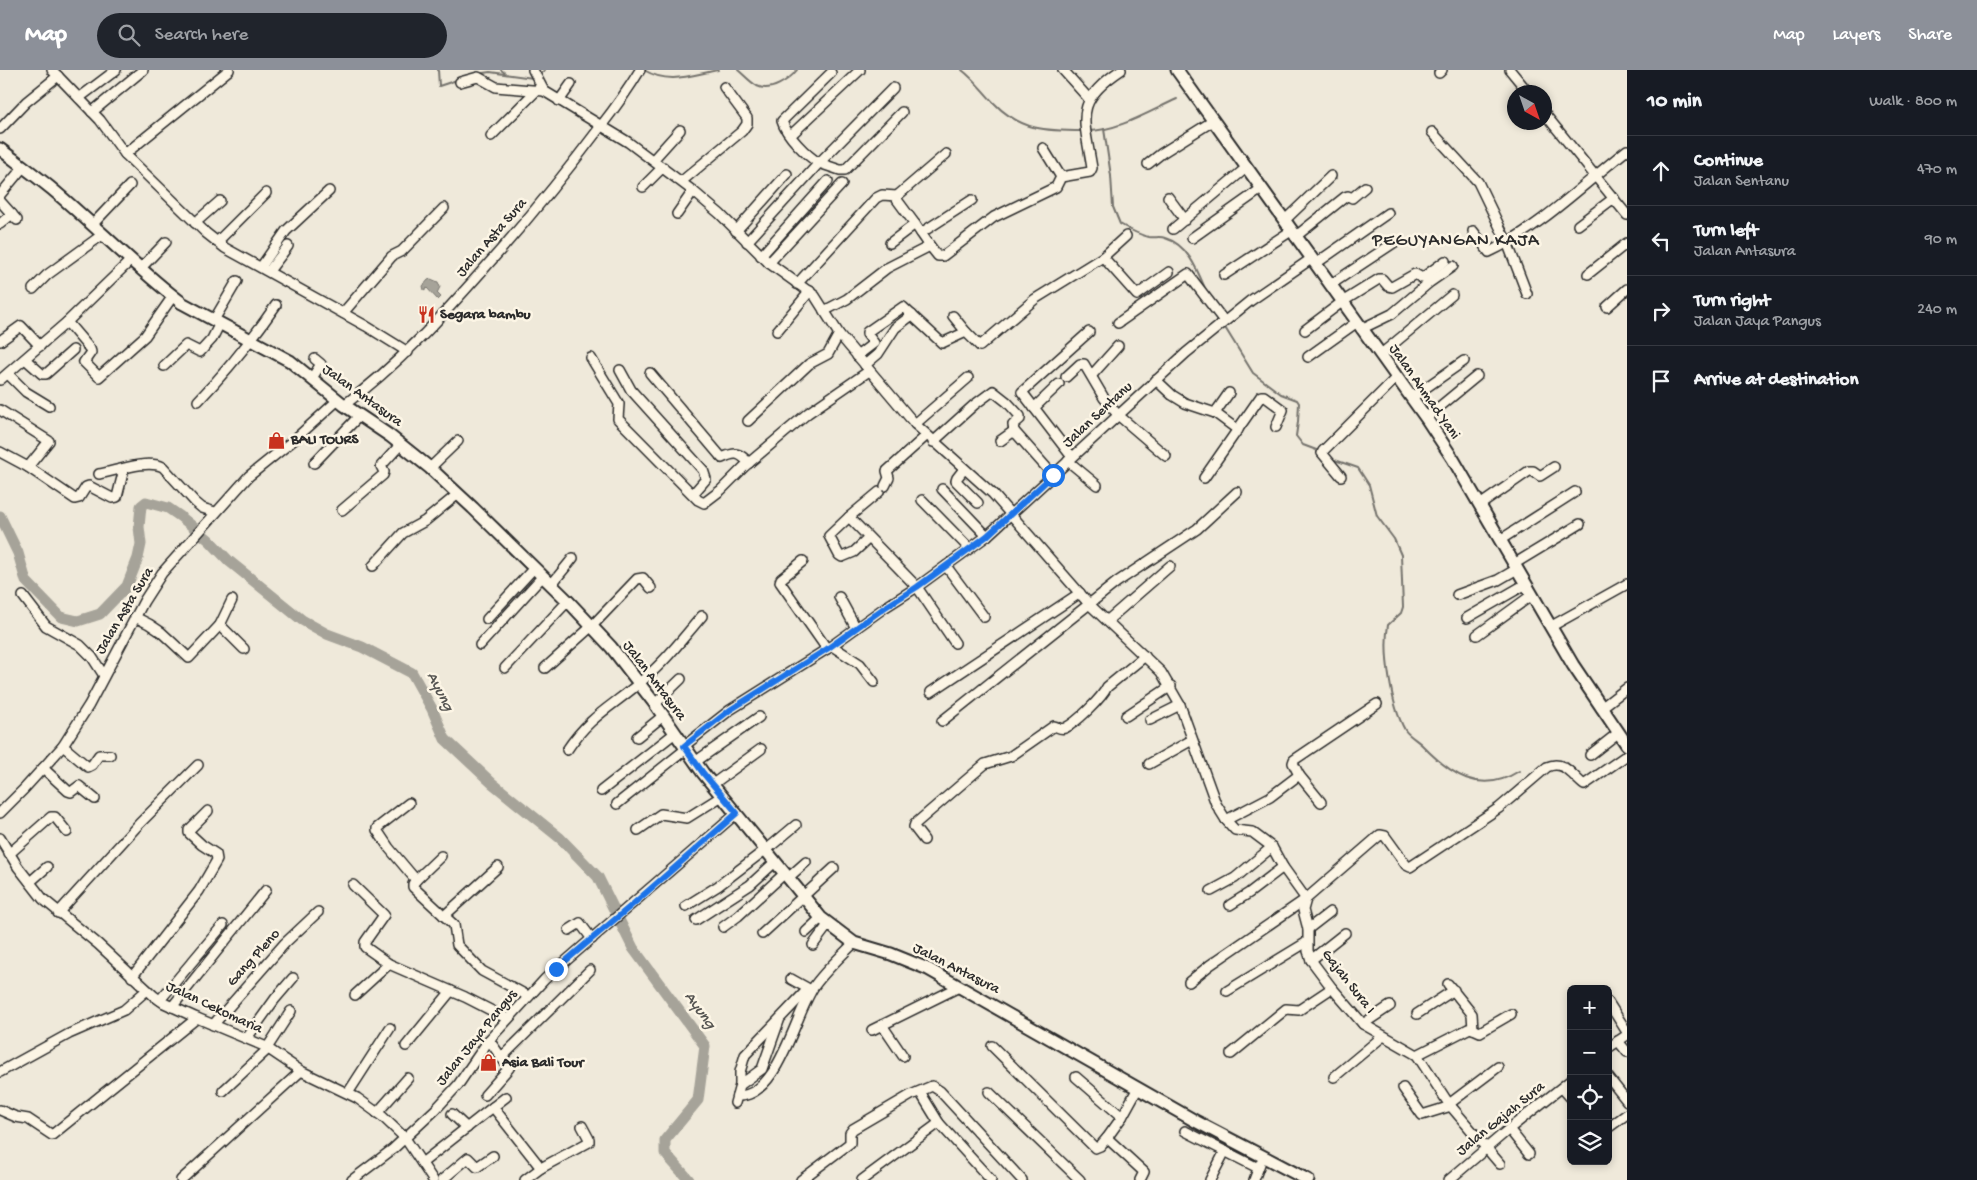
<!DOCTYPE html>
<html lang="en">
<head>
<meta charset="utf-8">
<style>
  :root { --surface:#171b24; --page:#20242c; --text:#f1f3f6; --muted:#9ea1a6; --line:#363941; --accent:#8c9099 }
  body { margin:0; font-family:"Gochi Hand",sans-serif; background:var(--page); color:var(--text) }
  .controls { position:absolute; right:15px; bottom:15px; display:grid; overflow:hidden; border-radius:8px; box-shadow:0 2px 8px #0003 }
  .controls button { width:45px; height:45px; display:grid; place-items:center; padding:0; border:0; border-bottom:1px solid var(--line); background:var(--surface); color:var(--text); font:25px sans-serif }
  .compass { position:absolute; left:1507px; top:15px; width:45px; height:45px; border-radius:50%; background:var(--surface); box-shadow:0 2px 8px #0003; rotate:140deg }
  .stop { position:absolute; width:15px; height:15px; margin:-11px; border:4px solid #1a73e8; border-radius:50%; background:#fff }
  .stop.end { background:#1a73e8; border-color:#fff; box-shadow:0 1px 5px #0008 }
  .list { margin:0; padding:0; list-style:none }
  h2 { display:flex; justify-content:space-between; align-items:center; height:65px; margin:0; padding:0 20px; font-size:21px }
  h2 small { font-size:16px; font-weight:400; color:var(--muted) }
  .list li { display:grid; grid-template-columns:32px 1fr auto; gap:15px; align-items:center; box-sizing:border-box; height:70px; padding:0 20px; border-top:1px solid var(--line) }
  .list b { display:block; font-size:19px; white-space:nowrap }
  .list p { margin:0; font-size:16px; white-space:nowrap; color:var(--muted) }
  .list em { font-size:16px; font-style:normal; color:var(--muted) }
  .icon { flex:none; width:28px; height:28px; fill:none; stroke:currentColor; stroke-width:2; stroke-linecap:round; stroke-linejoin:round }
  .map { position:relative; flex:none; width:1627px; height:1110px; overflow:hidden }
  header { display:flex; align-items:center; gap:30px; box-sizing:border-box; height:70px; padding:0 25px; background:var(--accent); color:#fff }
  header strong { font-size:24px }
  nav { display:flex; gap:28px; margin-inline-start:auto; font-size:18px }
  .search { width:350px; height:45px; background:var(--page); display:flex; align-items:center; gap:12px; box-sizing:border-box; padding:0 18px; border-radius:28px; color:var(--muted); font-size:19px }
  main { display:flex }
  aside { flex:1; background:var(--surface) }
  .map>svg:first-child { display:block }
  .water { fill:#a6a399; stroke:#75736d }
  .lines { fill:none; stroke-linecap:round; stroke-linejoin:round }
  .stream { stroke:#75736d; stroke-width:2 }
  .river { stroke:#a6a399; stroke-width:11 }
  .minor-casing { stroke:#2b2b2b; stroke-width:12 }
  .major-casing { stroke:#2b2b2b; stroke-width:15 }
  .minor { stroke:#fcf5e5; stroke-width:9 }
  .major { stroke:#fcf5e5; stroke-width:11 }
  .route { stroke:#1a73e8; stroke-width:6 }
  .labels { text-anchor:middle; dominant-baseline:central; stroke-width:5; stroke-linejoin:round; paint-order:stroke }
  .street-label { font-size:15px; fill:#2b2b2b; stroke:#fcf5e5 }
  .poi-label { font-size:15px; font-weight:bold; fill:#2b2b2b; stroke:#fcf5e5; text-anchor:start }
  .water-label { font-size:16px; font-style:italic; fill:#565552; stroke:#fcf5e5 }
  .quarter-label { font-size:18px; letter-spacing:1px; fill:#2b2b2b; stroke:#fcf5e5 }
</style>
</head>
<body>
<header>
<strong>Map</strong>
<div class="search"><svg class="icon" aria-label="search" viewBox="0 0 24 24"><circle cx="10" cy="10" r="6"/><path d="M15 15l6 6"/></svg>Search here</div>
<nav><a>Map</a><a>Layers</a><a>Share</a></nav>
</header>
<main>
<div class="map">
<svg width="1627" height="1110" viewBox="0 0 1627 1110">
  <rect width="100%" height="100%" fill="#efe9da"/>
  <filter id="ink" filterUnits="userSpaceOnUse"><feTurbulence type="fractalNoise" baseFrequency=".02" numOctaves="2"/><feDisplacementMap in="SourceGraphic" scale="10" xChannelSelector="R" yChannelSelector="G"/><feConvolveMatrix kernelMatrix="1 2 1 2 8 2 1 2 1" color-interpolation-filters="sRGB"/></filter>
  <g filter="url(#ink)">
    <polygon class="water" points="431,209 438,212 440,217 437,223 441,227 438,230 427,218 424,220 423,216 428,210"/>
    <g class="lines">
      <g class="stream">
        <polyline points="438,0 439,16 457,10"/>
        <polyline points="501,0 505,3"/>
        <path d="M644 0C669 15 691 5 718 0"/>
        <path d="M738 0C744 5 750 12 757 16 770 23 789 10 797 0"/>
        <path d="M962 0C975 10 983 22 994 33 1021 61 1047 61 1083 61"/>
        <polyline points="476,4 490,2 533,8"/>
        <polyline points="539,4 545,0"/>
        <path d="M1104 59 1111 106 1113 137 1120 154C1130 160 1139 165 1149 167 1155 168 1160 166 1165 168 1189 175 1198 202 1207 223"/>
        <path d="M1088 61C1118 61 1150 41 1177 29"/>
        <polyline points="1224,256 1253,303 1281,324 1297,330 1299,333 1298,352 1296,366 1303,375 1319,381"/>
        <path d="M1332 389 1358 398 1369 415 1377 446 1394 469 1401 485 1403 537 1401 543 1388 555C1383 583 1391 635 1405 660 1409 666 1417 670 1422 675 1450 704 1480 726 1519 701"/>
      </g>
      <polyline class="river" points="0,446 18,483 26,511 61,547 78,551 100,544 127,516 138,488 141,474 139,457 141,436 146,432 168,438 181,447 209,470 229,491 302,550 327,564 362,577 412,603 432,639 445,669 492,713 560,768 598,807 633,878 705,976 698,1030 665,1070 665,1083 689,1110"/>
      <defs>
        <g id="minor">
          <polyline points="52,0 100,50 125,84 229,0"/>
          <polyline points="533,0 544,21"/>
          <polyline points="1063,0 1089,29"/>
          <polyline points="1510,0 1528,22"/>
          <path d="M831 3 782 51C786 65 807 86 819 93L893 18"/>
          <polyline points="1439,3 1442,0"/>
          <polyline points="460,12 478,7 496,17 544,21 628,72 693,121 720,144 769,193 815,226 839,264 915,354 993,424 1090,535 1161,602 1180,635 1216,734 1226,750 1235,760 1252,762 1272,777 1283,797 1306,829"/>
          <polyline points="79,28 116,0"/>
          <polyline points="559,31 571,14"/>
          <polyline points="92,42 143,0"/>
          <polyline points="1544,43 1627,145"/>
          <polyline points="0,59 26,32 58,6"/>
          <polyline points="1432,62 1478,112 1507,172 1527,224"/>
          <polyline points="791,65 860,0"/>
          <polyline points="491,66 538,19"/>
          <polyline points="1043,78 1061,107"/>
          <polyline points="125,84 206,163 225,178 366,256 408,282"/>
          <polyline points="653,90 680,60"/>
          <polyline points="1148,94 1162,83 1213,51"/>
          <polyline points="682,111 742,61 747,54 747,48 724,17"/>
          <polyline points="643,117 663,97"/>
          <polyline points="0,125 24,96"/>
          <polyline points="895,127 915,154"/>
          <polyline points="1168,127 1185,150"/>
          <polyline points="0,131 17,150"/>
          <polyline points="677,144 693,121"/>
          <polyline points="1284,151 1331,106"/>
          <polyline points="195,153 220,131"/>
          <polyline points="0,154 12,144"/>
          <polyline points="92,155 130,115"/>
          <polyline points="1578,155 1614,128"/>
          <polyline points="1173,159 1246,98"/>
          <polyline points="736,161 787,104"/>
          <path d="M1473 161 1489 182C1538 159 1585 113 1627 80"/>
          <polyline points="1295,167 1345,127 1348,126 1352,128 1365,117"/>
          <polyline points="1192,168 1261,119"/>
          <polyline points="217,172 266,123"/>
          <polyline points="747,172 819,93 840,100 845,100 902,42"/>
          <polyline points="890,173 915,154 921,163"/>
          <polyline points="930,176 921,163 972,130"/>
          <polyline points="761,186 828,111"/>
          <polyline points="1103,187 1137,225 1169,202"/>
          <polyline points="769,193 842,114"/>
          <polyline points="1315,194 1388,143"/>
          <polyline points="261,197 286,161 329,121"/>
          <polyline points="140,199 166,172"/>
          <polyline points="269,201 288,176"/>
          <polyline points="1588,204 1627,173"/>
          <polyline points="1224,205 1291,161"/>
          <polyline points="797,214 876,128 882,125 897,126 946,84"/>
          <polyline points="1330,215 1395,172"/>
          <polyline points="33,219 47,205 102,165"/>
          <polyline points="1607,237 1627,219"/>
          <path d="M824 241 847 229 887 198 930 176 938 186H943L994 147 1056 117 1061 107 1090 102 1092 98C1084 48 1073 32 1121 0"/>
          <polyline points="343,243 392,186 402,181 444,138"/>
          <polyline points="953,246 966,262"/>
          <polyline points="214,250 237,211"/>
          <polyline points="67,252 90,279 91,282 84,292 99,307 145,266 173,226"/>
          <polyline points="1118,253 1188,204 1224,251"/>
          <polyline points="1361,259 1392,244 1430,212 1453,196"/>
          <polyline points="1305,260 1342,232 1379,209 1382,209 1388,216 1392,217 1415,204 1422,208 1445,191"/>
          <polyline points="777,261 810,221"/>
          <polyline points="0,271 21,256 40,276"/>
          <polyline points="1380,285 1452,225"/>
          <polyline points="857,286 874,273 867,264 867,262 903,237 942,273 966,262 980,276 1035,229 1103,187 1126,166"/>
          <polyline points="1308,287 1357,252"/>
          <polyline points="591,288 619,334 618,349 698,430 704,433 721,420 744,397 808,343 869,301"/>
          <polyline points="25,289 42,304 46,304 73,280"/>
          <polyline points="865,295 878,284 895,258 912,245"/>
          <polyline points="164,296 186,275 200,282 212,269 220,253"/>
          <polyline points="620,300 631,320 703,400 706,409 693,424"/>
          <path d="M650 303 722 388C735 382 739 382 749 393"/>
          <polyline points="8,304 26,322 49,336"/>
          <polyline points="1092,305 1118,276"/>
          <polyline points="1066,307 1080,294 1084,294 1104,328 1118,345 1166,386"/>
          <polyline points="312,308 321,294 315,289"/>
          <polyline points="0,310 67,252 130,191"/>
          <polyline points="1156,310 1172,325 1185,333 1215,343 1238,360"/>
          <polyline points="1411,328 1464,291"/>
          <path d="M198 331C227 301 252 270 276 235"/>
          <path d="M344 335C403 292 450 237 498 183 534 142 568 100 601 56 615 38 628 20 640 0"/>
          <polyline points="1034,338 1059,314"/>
          <polyline points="0,340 49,371 28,397"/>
          <polyline points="1215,343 1229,323"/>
          <polyline points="1426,348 1477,306"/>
          <polyline points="748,351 809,294 828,284 839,264"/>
          <polyline points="915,354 968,308"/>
          <polyline points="1000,371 1014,361"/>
          <polyline points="933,372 974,335 993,321 1007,332 1020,346 1020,349 1013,355 1014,361 1053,405"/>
          <polyline points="0,382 28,397 75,429 79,428 86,417 89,416 112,428 117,427 124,399"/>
          <polyline points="1072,387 1022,322 1089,262"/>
          <polyline points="1068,391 1097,415"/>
          <polyline points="314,393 359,346"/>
          <polyline points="430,398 458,371"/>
          <polyline points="964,399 957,408 956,411 978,433"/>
          <path d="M99 404C116 401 147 389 163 397L195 432 202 438 215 442"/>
          <polyline points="1341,406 1322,383 1323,381 1396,308"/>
          <polyline points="1204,408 1261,326 1264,326 1283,340 1276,357"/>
          <polyline points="885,416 889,408 887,401 926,366"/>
          <polyline points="942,419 987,466"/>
          <polyline points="879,422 849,447 917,517 955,573"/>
          <polyline points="922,430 969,478"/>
          <polyline points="1480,435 1529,401 1533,401 1540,406 1554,397"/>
          <polyline points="342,440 383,405 384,402 381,396 401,374"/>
          <polyline points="849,447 829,466 839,485 842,487 854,482 869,468"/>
          <polyline points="1500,470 1575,422"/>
          <polyline points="803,491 781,509 780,512 827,579"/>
          <polyline points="1514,494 1580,454"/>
          <polyline points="373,496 403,463 425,451 458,424"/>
          <polyline points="946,496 984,547"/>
          <polyline points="551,515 573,488"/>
          <polyline points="1457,525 1498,510 1517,499"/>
          <polyline points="23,526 46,556 80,575 92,587 103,604"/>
          <polyline points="839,527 856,558"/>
          <polyline points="135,547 149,554 161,562 189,588 220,555 232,530"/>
          <polyline points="1467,548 1526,514"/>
          <polyline points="487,549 534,498"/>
          <polyline points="1108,550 1170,496"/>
          <polyline points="220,555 244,579"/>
          <polyline points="1550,557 1627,514"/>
          <polyline points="1477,565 1532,525"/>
          <polyline points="480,575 542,507"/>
          <polyline points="832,576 860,594 874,612"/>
          <polyline points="505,598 568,531"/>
          <polyline points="545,598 592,556 637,509 643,508 651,518"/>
          <polyline points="931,622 1080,523"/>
          <polyline points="655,634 681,609"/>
          <polyline points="1601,638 1627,618"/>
          <polyline points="1126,646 1171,616"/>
          <polyline points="1150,650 1180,635"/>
          <polyline points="942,651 1117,512 1197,459 1237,422"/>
          <polyline points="637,667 663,646"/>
          <polyline points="63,676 88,697 92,695 99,685 110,685"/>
          <polyline points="684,676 730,640 827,579 884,538 917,517 987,466 1186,283 1250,231 1311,189"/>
          <path d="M567 680C590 645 615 635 644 609 666 591 683 568 702 546"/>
          <polyline points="1590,685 1618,663"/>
          <polyline points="695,692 759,647"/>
          <polyline points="1149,694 1192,670"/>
          <polyline points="43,698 68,721 71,722 79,716 95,729"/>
          <polyline points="1299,705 1321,732"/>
          <polyline points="713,714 761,679"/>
          <polyline points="601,721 675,663"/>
          <polyline points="409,733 377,758 377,760 389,778 416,810"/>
          <polyline points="617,734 686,679"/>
          <polyline points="0,743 24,719 63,676 89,635 144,531 162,503 249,406 295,369 338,330"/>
          <polyline points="1226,750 1270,727 1299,705 1293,693 1294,690 1377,634"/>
          <polyline points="638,760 661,744 687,748 722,726"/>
          <polyline points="0,768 18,797 43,829 98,874 154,926 164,933 197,948 264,976 301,1001 357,1028 383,1047 405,1068 433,1110"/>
          <path d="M924 770 914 757 915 754 985 694 1011 686 1054 656C1058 657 1061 660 1065 658 1076 653 1102 628 1107 617L1145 586"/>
          <polyline points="765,781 796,755"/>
          <polyline points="9,784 51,747 55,747 67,762"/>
          <polyline points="441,786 416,810 413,814 413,817 454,855 457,875 482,901 528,926"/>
          <polyline points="788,808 806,792"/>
          <polyline points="30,812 47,797"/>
          <polyline points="353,815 384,845 365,872 365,877 389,894 465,927 508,949"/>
          <polyline points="1211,821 1235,808 1272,777"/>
          <polyline points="1306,829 1303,840 1308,859 1308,881 1311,890 1332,918 1363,954 1417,985 1449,1034 1500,1094"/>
          <polyline points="1230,835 1249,823 1283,797"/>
          <polyline points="686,836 718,816 765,780"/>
          <polyline points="58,843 139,754 198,695"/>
          <polyline points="444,846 498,797"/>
          <polyline points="696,850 750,815 775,792"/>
          <polyline points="723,857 738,846 785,803"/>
          <polyline points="1308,859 1330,842"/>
          <polyline points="569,860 580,853 592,869"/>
          <polyline points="806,862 821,848"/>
          <polyline points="762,864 834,798"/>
          <polyline points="813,875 828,855"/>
          <polyline points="1311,890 1345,863"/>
          <polyline points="132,907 199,821 217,790 216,784 202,775 189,763 189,760 208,741"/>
          <polyline points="791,909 809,919"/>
          <path d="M1189 912 1210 895 1306 829 1380 765 1385 766 1406 795 1410 797 1499 738 1547 697C1564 689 1572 706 1584 715L1627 685"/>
          <polyline points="1448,914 1472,944 1473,959"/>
          <polyline points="1227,921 1307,872"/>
          <polyline points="355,925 389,894"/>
          <polyline points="160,930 223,855"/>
          <polyline points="1608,932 1627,962"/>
          <polyline points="172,937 266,820"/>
          <polyline points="1417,944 1454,920"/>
          <polyline points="1363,954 1390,936"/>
          <polyline points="213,955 285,873 318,842"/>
          <polyline points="882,955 903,986"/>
          <polyline points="872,960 959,917"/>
          <polyline points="247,968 275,929 293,908"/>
          <polyline points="1618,971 1627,982"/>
          <polyline points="406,976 451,921"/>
          <polyline points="992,976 1095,1078 1100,1076 1107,1068"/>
          <polyline points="267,978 291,941"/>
          <polyline points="1608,978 1627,965"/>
          <polyline points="1231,984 1286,939 1299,940 1332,918"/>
          <polyline points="1417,985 1468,959 1471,958 1480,962 1511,944"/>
          <polyline points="501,988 590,900"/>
          <polyline points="0,1002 69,964 124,940 147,920"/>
          <polyline points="1076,1007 1122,1047"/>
          <polyline points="1334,1007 1382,967"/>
          <polyline points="1608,1007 1627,1031"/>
          <polyline points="740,1015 740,1002 745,985 807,920"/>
          <polyline points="1138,1018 1122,1047 1107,1068 1144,1102 1140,1110"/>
          <polyline points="1403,1018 1422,1045 1451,1036"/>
          <polyline points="1562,1018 1571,1028"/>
          <polyline points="223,1021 268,979"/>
          <polyline points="920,1022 939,1053 991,1110"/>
          <polyline points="989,1022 1080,1110"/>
          <polyline points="348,1023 390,958"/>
          <polyline points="485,1025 509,998 489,970"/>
          <path d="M737 1026C779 1028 795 942 815 915 826 900 841 886 854 873"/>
          <polyline points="735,1033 740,1015 762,999 779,951"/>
          <polyline points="1449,1034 1498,997"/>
          <polyline points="493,1037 506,1027"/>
          <polyline points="0,1040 16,1047 28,1049 52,1065 197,948"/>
          <polyline points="377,1043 408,1008"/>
          <polyline points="452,1044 467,1058"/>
          <polyline points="1608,1058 1627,1044"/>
          <polyline points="1509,1059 1529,1084"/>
          <polyline points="1185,1061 1258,1098"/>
          <polyline points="422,1093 493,1037 541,1098"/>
          <polyline points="181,1110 301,1001"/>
          <polyline points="352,1110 393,1079 436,1039 458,1015 489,970 545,909 737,743"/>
          <polyline points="442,1110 468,1088 477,1097 493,1086"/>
          <polyline points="525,1110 541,1098 589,1072 589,1069 582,1056"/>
          <polyline points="801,1110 850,1073 850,1063 853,1059 911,1025 932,1016 940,1021 1022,1110"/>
          <polyline points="862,1110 939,1053"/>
          <polyline points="1210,1110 1225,1081"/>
          <polyline points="1254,1110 1260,1094"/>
          <polyline points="1449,1110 1509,1059 1571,1010"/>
        </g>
        <g id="major">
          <polyline points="1177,0 1426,348 1453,389 1573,595 1627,675"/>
          <path d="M0 79C17 92 35 105 52 119 96 156 136 198 182 233L290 291 344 335 390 366 430 398 473 438 568 531 611 577 655 634 703 703 821 848 854 873 891 884 928 899 1197 1052 1308 1110"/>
        </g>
      </defs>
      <use href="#minor" class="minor-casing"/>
      <use href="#major" class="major-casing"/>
      <use href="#minor" class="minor"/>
      <use href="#major" class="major"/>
    </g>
  </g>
  <g class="lines" filter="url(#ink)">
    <polyline class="route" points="556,899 632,835 737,743 703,703 684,676 730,640 827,579 884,538 917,517 946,496 987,466 1053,405"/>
  </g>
  <defs>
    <symbol id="restaurant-bare" viewBox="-9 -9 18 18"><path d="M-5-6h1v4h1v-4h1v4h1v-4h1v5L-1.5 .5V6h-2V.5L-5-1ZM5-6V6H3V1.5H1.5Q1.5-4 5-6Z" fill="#c8321e" stroke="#fcf5e5" stroke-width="2.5" paint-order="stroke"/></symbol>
    <symbol id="shop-bare" viewBox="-9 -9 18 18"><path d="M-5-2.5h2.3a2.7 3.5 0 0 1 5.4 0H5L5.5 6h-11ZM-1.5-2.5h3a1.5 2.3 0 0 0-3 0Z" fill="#c8321e" stroke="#fcf5e5" stroke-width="2.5" paint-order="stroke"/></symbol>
  </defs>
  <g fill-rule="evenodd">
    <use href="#restaurant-bare" x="414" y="232" width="25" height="25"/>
    <use href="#shop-bare" x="264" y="358" width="25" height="25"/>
    <use href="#shop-bare" x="476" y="980" width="25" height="25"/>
  </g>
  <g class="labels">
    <g class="street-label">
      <text transform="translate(492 168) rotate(-49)">Jalan Asta Sura</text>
      <text transform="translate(1424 322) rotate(55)">Jalan Ahmad Yani</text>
      <text transform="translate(362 326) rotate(36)">Jalan Antasura</text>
      <text transform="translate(1098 345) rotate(-43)">Jalan Sentanu</text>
      <text transform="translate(125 541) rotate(-59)">Jalan Asta Sura</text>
      <text transform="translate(654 611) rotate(53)">Jalan Antasura</text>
      <text transform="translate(254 888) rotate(-48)">Gang Pleno</text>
      <text transform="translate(956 899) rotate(27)">Jalan Antasura</text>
      <text transform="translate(1348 912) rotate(52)">Gajah Sura I</text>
      <text transform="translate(214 938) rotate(25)">Jalan Cekomaria</text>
      <text transform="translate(477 968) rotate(-51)">Jalan Jaya Pangus</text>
      <text transform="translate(1501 1049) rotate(-39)">Jalan Gajah Sura</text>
    </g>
    <g class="poi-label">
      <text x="440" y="245">Segara bambu</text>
      <text x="291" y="370">BALI TOURS</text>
      <text x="502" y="993">Asia Bali Tour</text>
    </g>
    <g class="water-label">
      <text transform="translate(439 622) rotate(63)">Ayung</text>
      <text transform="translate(699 941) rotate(54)">Ayung</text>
    </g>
    <g class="quarter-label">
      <text x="1456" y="171">PEGUYANGAN KAJA</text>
    </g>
  </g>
</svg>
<div class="controls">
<button>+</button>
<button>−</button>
<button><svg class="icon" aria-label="locate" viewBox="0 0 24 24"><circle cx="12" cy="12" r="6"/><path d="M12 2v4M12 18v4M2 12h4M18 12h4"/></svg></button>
<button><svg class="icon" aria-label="layers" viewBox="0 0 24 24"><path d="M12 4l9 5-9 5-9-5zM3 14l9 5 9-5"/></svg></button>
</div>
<svg class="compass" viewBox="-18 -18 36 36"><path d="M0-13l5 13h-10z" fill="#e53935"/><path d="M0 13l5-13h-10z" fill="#9ea1a6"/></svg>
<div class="stop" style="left:1053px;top:405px"></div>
<div class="stop end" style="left:556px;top:899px"></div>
</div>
<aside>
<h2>10 min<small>Walk · 800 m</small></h2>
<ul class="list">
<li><svg class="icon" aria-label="ahead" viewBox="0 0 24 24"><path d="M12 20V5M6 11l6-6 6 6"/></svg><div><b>Continue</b><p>Jalan Sentanu</p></div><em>470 m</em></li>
<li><svg class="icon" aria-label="left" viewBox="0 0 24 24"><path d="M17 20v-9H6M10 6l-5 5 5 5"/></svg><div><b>Turn left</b><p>Jalan Antasura</p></div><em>90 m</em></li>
<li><svg class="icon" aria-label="right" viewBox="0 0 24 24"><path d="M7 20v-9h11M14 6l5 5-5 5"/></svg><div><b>Turn right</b><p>Jalan Jaya Pangus</p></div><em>240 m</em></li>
<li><svg class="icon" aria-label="arrive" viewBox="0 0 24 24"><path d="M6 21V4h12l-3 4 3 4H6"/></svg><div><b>Arrive at destination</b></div></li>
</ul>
</aside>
</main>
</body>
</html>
